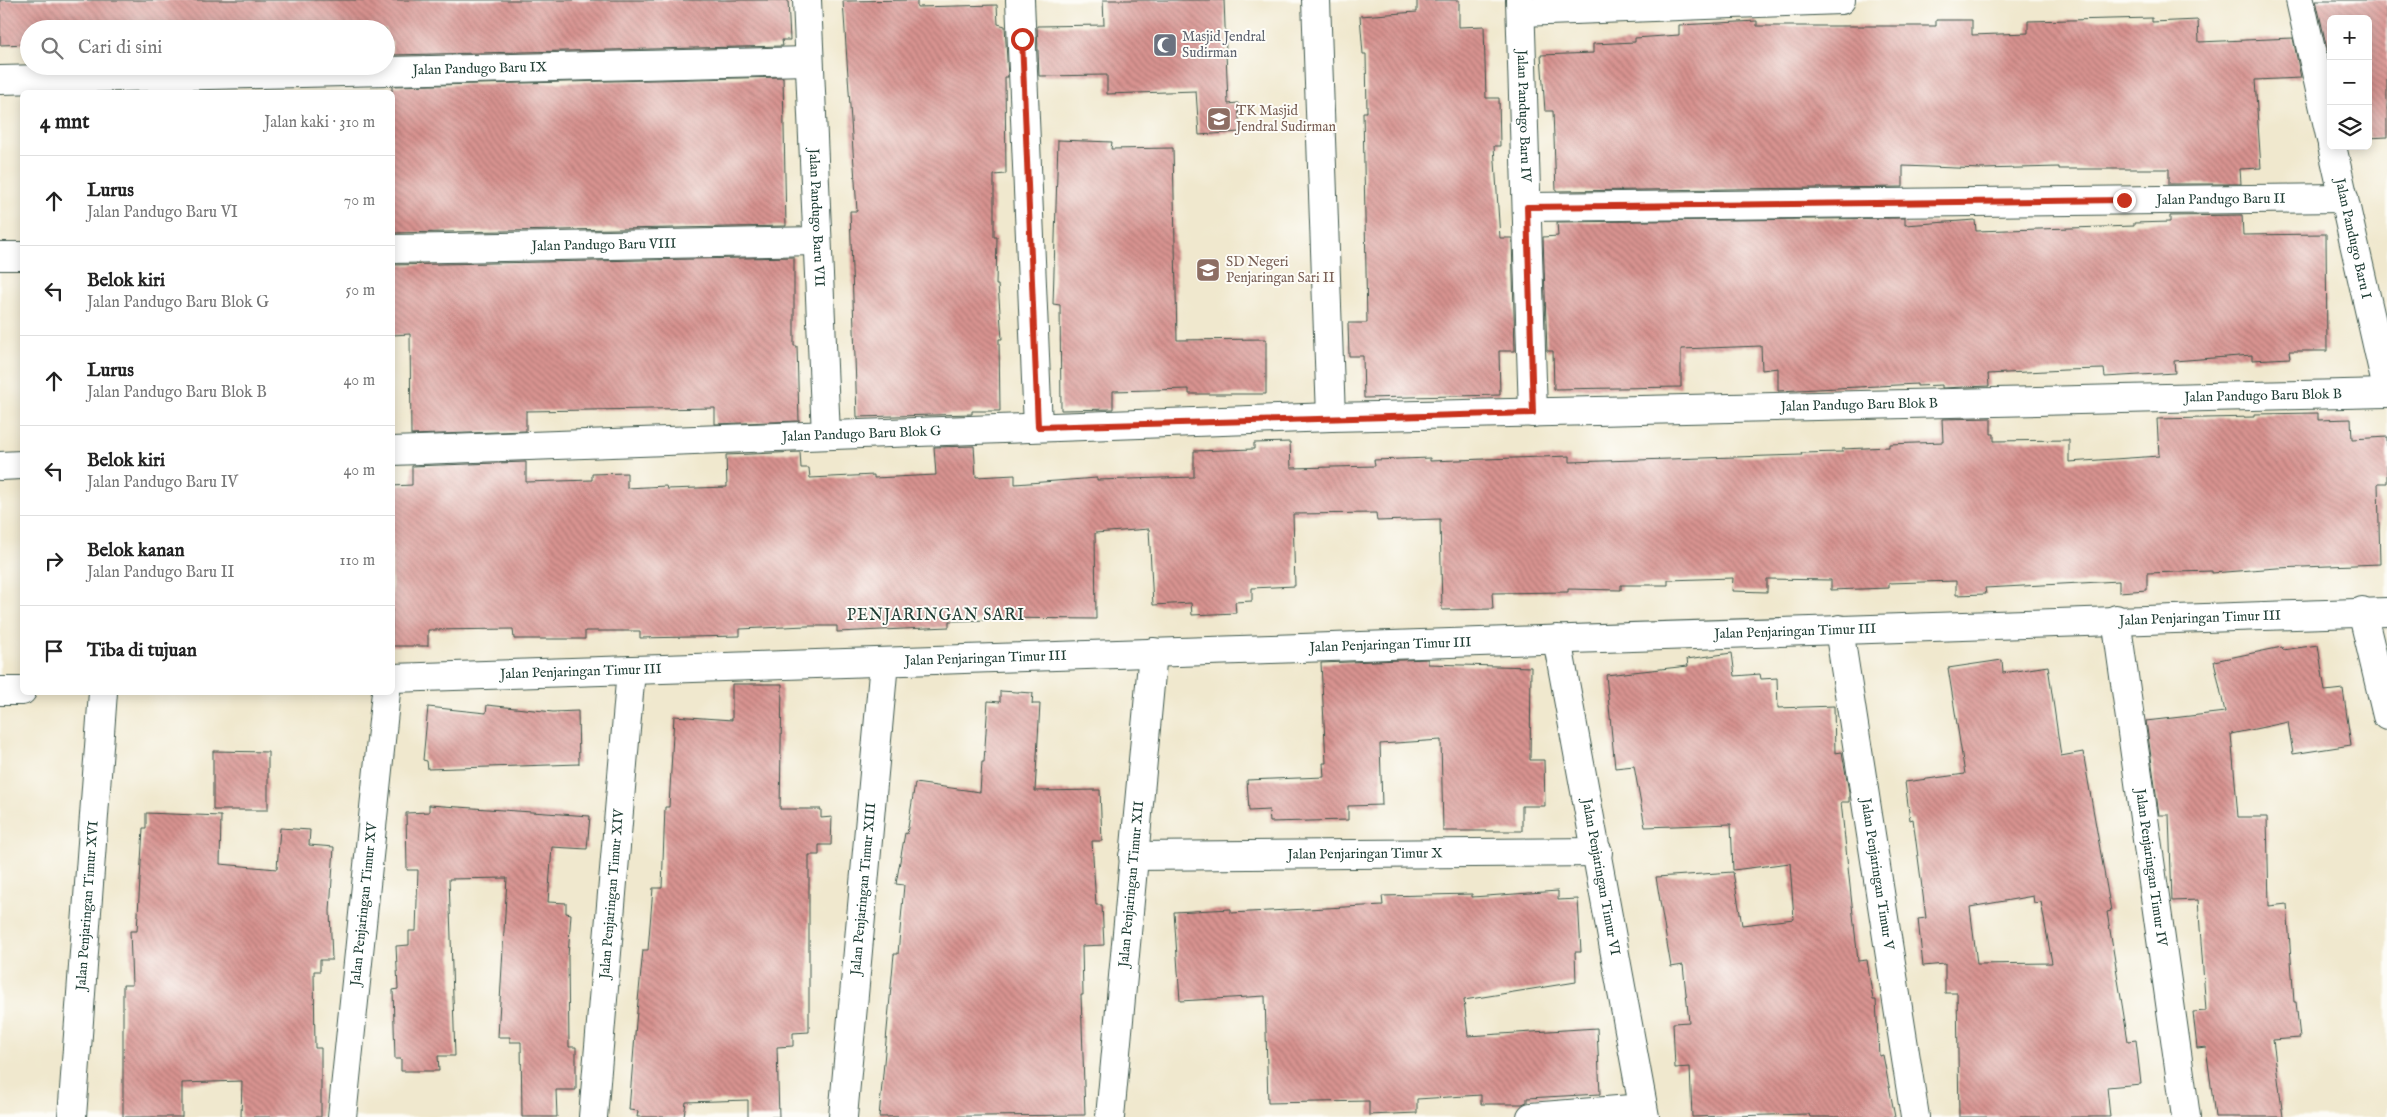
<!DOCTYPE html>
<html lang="id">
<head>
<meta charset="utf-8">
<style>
  :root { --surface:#fff; --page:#f2f2f2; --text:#222; --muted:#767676; --line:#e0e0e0 }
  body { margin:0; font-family:"IM FELL English",serif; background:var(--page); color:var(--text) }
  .controls { position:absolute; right:15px; top:15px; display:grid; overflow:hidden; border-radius:8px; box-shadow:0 2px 12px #0003 }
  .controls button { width:45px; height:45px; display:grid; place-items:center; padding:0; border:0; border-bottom:1px solid var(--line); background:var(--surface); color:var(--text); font:25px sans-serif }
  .stop { position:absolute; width:15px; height:15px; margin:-11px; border:4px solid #c8321e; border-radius:50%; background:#fff }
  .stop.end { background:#c8321e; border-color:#fff; box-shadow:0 1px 5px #0008 }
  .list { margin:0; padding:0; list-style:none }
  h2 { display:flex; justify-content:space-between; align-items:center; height:65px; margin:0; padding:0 20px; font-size:21px }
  h2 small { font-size:16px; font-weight:400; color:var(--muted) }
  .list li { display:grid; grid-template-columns:32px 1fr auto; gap:15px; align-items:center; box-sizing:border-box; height:90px; padding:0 20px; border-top:1px solid var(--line) }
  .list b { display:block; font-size:19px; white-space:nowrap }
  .list p { margin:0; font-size:16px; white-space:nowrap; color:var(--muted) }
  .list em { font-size:16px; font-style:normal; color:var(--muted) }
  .icon { flex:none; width:28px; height:28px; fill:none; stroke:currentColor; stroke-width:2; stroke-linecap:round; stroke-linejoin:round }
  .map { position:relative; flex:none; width:2387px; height:1117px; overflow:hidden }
  .search { position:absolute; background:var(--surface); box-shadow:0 2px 12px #0003; left:20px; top:20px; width:375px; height:55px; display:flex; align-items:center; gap:12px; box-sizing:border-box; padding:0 18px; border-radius:28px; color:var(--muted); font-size:19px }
  .panel { position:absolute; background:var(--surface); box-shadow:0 2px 12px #0003; left:20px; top:90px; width:375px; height:605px; border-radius:8px }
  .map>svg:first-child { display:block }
  .building { fill:url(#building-back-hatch); fill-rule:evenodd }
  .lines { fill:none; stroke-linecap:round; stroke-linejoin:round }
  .street-casing { stroke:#3e574b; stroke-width:30 }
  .street { stroke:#fff; stroke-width:28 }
  .route { stroke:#c8321e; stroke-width:6 }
  .labels { text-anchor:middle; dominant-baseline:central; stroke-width:4; stroke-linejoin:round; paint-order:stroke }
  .worship-label { font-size:14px; fill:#5b616d; stroke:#fdfcf7; text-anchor:start }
  .street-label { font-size:14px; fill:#1f3d34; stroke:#fdfcf7 }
  .education-label { font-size:14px; fill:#785e54; stroke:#fdfcf7; text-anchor:start }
  .quarter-label { font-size:16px; letter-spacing:1px; fill:#1f3d34; stroke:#fdfcf7 }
</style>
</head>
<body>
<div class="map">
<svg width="2387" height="1117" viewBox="0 0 2387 1117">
  <defs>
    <pattern id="building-back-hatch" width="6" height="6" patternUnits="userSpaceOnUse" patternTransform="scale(1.25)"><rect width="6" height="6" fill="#d89390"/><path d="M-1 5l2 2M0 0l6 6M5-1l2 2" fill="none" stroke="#af7976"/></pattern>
  </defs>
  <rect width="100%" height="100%" fill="#fdfcf7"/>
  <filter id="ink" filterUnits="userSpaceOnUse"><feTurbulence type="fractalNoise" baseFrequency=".02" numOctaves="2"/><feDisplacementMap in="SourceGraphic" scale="10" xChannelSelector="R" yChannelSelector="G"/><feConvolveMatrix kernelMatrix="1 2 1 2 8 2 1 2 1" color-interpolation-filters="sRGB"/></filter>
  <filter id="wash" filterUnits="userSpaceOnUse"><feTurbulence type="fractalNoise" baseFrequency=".0096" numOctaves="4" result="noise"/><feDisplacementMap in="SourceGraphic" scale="20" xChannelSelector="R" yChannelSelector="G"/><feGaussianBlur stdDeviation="1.12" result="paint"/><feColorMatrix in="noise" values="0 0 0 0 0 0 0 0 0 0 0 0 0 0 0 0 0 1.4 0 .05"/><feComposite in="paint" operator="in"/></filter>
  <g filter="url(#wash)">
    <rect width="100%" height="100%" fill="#f0e8ce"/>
    <g id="blocks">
      <g class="building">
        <polygon points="0,0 788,0 790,40 782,40 783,46 392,55 392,42 386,42 386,29 29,29 29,44 0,45"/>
        <polygon points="917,0 917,7 997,5 998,24 1005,26 1008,77 1005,77 1006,174 994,175 994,237 997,237 996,285 998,285 1002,339 999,339 1000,411 972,411 972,414 857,417 850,211 857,211 843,1"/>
        <polygon points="1103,0 1224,0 1228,104 1238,103 1240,132 1199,135 1196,91 1107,94 1107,75 1039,76 1037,26 1104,25"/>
        <polygon points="1417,0 1459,0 1459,27 1484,26 1486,98 1499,98 1500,146 1494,146 1500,238 1512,238 1515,351 1499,351 1500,395 1364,398 1363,356 1349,356 1348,323 1367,323 1363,112 1367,112 1366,54 1363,54 1360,16 1417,12"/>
        <polygon points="2316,0 2387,0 2387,137 2368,138 2368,19 2331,19 2331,67"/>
        <polygon points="2152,18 2152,22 2198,20 2199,42 2293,38 2301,78 2255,80 2261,168 2240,169 2241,184 2169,184 2169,169 2059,169 2059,167 1982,169 1903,166 1903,187 1556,191 1553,111 1545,111 1541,55 1593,53 1593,44 1635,42 1635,38 1679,35 1679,25 1738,22 1757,21 1757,26 1936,26 1936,20 1972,20 1972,35 2028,33 2028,21"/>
        <polygon points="783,77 786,226 392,233 392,86"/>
        <polygon points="1058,140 1112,142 1111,149 1173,148 1177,340 1266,339 1266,394 1189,394 1189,389 1113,391 1113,409 1061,410 1060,305 1053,304"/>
        <polygon points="2242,215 2243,235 2326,234 2327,351 2289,351 2290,358 2252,360 2252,355 2174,361 2175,373 2105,377 2104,369 2065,370 1988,374 1989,386 1942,388 1942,385 1917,386 1917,384 1778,391 1778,368 1762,370 1761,346 1681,349 1681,387 1554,389 1553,351 1547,351 1543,237 1558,236 1557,222 1905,218 1905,225 1975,220 1976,231 2134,226 2134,223 2170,222 2170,216"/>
        <polygon points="794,257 794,346 797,346 799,421 715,424 715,408 526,411 526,431 411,435 410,334 392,335 392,265"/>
        <polygon points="2318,413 2318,420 2351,419 2352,439 2387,437 2387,483 2378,483 2380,564 2277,568 2212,573 2212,571 2147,573 2147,590 2119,592 2119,581 1985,588 1986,594 1956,595 1956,581 1889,583 1889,588 1831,590 1831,580 1767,579 1767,592 1732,591 1733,578 1668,580 1668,585 1621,585 1621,590 1568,589 1568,592 1492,593 1493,609 1442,610 1440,519 1377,521 1376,513 1293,514 1295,586 1252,588 1252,601 1235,602 1236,613 1192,615 1191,603 1153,605 1149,529 1095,533 1096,619 995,618 995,620 949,621 949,627 837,632 837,626 806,626 740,629 740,636 640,638 640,631 585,631 585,639 514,639 513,629 428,630 428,646 392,646 392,486 412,485 412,466 526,462 526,482 592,480 592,474 627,473 627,488 666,486 667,489 727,487 726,455 800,452 801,468 809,468 810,478 874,475 874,478 936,475 934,447 974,446 976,477 1015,475 1015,484 1097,478 1097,480 1194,477 1194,451 1254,449 1254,443 1290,442 1291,468 1375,466 1374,460 1430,458 1430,461 1570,456 1570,462 1802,455 1801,453 1842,452 1842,449 1889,447 1889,444 1943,442 1942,419 1991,418 1991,434 1994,434 1994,441 2069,440 2069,462 2159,456 2157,419 2254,417 2254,414"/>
        <polygon points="2318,645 2325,691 2343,689 2351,745 2293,754 2288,722 2231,734 2238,817 2267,817 2269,906 2287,904 2294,1002 2296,1002 2300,1038 2273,1040 2283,1117 2215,1117 2206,1047 2197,1048 2193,1012 2206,1011 2198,900 2172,901 2169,815 2159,815 2146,721 2225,712 2214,661 2282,647 2283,650"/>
        <polygon points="1732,653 1735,676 1760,674 1761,679 1777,678 1778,708 1834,706 1835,753 1842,752 1849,792 1849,802 1841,802 1858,961 1867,960 1873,1000 1876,1000 1879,1056 1883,1055 1895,1117 1810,1117 1809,1114 1692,1117 1690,1067 1675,1068 1673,1023 1689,1022 1683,965 1671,967 1656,877 1733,872 1742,925 1794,919 1790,863 1733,870 1731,824 1645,827 1634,766 1615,768 1606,675 1688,666 1687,659"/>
        <polygon points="1428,659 1428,664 1531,667 1530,760 1544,760 1545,806 1522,806 1522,831 1443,831 1441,740 1380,744 1382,805 1348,806 1348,820 1270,822 1269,810 1249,811 1247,780 1324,777 1323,763 1326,763 1321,663"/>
        <path d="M2002 660 2003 673 2048 666 2061 756 2083 752 2111 911 2107 912 2128 1041 2136 1040 2141 1084 2107 1087 2110 1117H1959L1957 993H1945V964L1923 966 1918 919 1926 918 1913 819 1910 820 1905 782 1965 774 1948 668ZM2033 896 2034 903 2041 902 2052 963 1977 964 1970 907Z"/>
        <polygon points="732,684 782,684 780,809 821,809 821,818 832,817 831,845 819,845 819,855 809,855 809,1032 793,1033 793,1046 777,1047 779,1117 748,1117 748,1100 686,1102 684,1117 637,1117 638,1111 629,1110 636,1022 643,950 648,950 653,888 662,888 665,807 669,807 674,716 732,720"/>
        <polygon points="1000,691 1033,693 1032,704 1040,704 1035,791 1100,790 1102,841 1092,841 1096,905 1102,905 1104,945 1082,946 1083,995 1081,995 1085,1115 879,1117 894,954 898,954 904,885 896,884 905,833 907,834 915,783 980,792 982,762 984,762 988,701 1000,702"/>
        <polygon points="487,705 553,712 578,711 579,764 428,769 427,761 423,760 428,707 486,713"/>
        <polygon points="213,751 268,752 268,810 213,810"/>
        <polygon points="429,805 590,816 587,849 552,847 548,902 566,903 566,913 571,914 568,957 569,1047 576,1047 576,1090 556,1090 557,1117 522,1117 521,1042 510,1042 510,1037 498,1037 507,878 449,879 455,1056 438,1056 439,1071 401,1071 401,1059 395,1059 393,990 398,989 396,946 409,945 409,931 416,931 418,870 407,870 406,813 429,812"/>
        <polygon points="146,813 221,816 220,864 277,869 280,828 310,830 309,845 334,847 330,911 332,960 320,960 320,971 314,971 315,1048 321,1048 321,1117 241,1117 242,1081 182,1083 182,1117 123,1117 123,985 132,985 130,931 137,931 143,828 146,828"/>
        <polygon points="1558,891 1558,900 1578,899 1581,952 1575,952 1576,982 1464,1000 1468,1036 1597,1028 1600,1094 1527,1098 1527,1102 1522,1104 1481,1104 1481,1095 1417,1099 1417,1113 1369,1115 1369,1101 1268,1103 1265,996 1180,1001 1174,912 1231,909 1231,913 1383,905 1382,896 1472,894 1472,897"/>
      </g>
    </g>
  </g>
  <g filter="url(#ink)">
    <use href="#blocks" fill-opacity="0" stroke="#3e574b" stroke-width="1"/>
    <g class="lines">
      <defs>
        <g id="street">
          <path id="s1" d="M807 0 826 435"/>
          <polyline points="1020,0 1038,427"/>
          <polyline points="1316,0 1331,417"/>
          <path id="s2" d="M1520 0 1533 413"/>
          <polyline points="2300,0 2331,140"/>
          <polyline points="1521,12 1841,0"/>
          <path id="s3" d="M0 80 809 61"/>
          <path id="s4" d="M2332 146 2387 389"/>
          <path id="s5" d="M1527 207 2344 198"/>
          <path id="s6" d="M392 249 817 241"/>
          <polyline points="0,256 22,256"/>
          <path id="s7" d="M392 451 1331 417 2387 393"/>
          <polyline points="0,466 22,465"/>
          <polyline points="2362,611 2387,716"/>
          <path id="s8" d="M2116 619 2186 1117"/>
          <path id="s9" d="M1839 629 1915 1117"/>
          <path id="s10" d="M1557 639 1645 1117"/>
          <path id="s11" d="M392 678 2387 612"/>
          <polyline points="0,691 22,691"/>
          <path id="s12" d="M1133 856 1598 852"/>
          <path id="s13" d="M72 1117 103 692"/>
          <path id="s14" d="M342 1117 386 692"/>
          <path id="s15" d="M593 1117 631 670"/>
          <path id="s16" d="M843 1117 884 662"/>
          <path id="s17" d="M1110 1117 1153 652"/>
          <polyline points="1531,1117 1643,1108"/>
        </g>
      </defs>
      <use href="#street" class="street-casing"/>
      <use href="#street" class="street"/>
    </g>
  </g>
  <g class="lines" filter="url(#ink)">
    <polyline class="route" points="1022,39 1038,427 1533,413 1527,207 2124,200"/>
  </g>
  <defs>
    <symbol id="mosque-square" viewBox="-11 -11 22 22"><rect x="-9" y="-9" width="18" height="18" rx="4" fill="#6b7280" stroke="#fdfcf7"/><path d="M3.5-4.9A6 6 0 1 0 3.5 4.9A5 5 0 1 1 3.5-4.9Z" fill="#fff"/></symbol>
    <symbol id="school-square" viewBox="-11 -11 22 22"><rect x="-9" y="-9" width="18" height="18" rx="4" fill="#8d6e63" stroke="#fdfcf7"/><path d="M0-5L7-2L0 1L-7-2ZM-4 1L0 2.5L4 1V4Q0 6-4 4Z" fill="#fff"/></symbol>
  </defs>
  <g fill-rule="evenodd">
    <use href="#mosque-square" x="1151" y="31" width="28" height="28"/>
    <use href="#school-square" x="1205" y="105" width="28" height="28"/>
    <use href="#school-square" x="1194" y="256" width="28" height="28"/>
  </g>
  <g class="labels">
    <g class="worship-label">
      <text x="1182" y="37">Masjid Jendral<tspan x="1182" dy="16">Sudirman</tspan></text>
    </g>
    <g class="street-label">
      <text stroke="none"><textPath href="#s3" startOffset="480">Jalan Pandugo Baru IX</textPath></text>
      <text stroke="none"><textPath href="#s2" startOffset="116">Jalan Pandugo Baru IV</textPath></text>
      <text stroke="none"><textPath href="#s5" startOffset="694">Jalan Pandugo Baru II</textPath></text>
      <text stroke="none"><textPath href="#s1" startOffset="218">Jalan Pandugo Baru VII</textPath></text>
      <text stroke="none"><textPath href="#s4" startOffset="95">Jalan Pandugo Baru I</textPath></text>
      <text stroke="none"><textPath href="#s6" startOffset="212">Jalan Pandugo Baru VIII</textPath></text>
      <text stroke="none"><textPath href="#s7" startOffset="1872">Jalan Pandugo Baru Blok B</textPath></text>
      <text stroke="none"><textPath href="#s7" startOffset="1468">Jalan Pandugo Baru Blok B</textPath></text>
      <text stroke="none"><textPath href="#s7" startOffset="470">Jalan Pandugo Baru Blok G</textPath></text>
      <text stroke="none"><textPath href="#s11" startOffset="1809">Jalan Penjaringan Timur III</textPath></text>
      <text stroke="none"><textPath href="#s11" startOffset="1404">Jalan Penjaringan Timur III</textPath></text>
      <text stroke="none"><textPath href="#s11" startOffset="999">Jalan Penjaringan Timur III</textPath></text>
      <text stroke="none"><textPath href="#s11" startOffset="594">Jalan Penjaringan Timur III</textPath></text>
      <text stroke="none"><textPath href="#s11" startOffset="189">Jalan Penjaringan Timur III</textPath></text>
      <text stroke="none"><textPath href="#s12" startOffset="232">Jalan Penjaringan Timur X</textPath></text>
      <text stroke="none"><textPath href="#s8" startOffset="251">Jalan Penjaringan Timur IV</textPath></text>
      <text stroke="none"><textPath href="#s9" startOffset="248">Jalan Penjaringan Timur V</textPath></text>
      <text stroke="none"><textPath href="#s10" startOffset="242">Jalan Penjaringan Timur VI</textPath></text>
      <text stroke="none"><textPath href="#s17" startOffset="234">Jalan Penjaringan Timur XII</textPath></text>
      <text stroke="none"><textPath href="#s16" startOffset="229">Jalan Penjaringan Timur XIII</textPath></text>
      <text stroke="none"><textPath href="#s15" startOffset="224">Jalan Penjaringan Timur XIV</textPath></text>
      <text stroke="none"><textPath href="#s13" startOffset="212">Jalan Penjaringan Timur XVI</textPath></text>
      <text stroke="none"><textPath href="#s14" startOffset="214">Jalan Penjaringan Timur XV</textPath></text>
    </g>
    <g class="education-label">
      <text x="1236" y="111">TK Masjid<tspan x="1236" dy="16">Jendral Sudirman</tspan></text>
      <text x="1226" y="262">SD Negeri<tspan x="1226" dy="16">Penjaringan Sari II</tspan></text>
    </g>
    <g class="quarter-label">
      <text x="936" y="616">PENJARINGAN SARI</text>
    </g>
  </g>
</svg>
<div class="controls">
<button>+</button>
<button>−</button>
<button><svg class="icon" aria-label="layers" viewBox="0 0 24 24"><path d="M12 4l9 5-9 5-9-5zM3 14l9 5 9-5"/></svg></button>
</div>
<div class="stop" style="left:1022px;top:39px"></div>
<div class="stop end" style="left:2124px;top:200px"></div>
<div class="search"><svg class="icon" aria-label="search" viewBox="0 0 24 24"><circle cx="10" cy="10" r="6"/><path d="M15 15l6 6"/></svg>Cari di sini</div>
<section class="panel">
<h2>4 mnt<small>Jalan kaki · 310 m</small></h2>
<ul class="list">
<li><svg class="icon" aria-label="ahead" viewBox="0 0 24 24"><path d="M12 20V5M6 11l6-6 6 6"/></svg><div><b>Lurus</b><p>Jalan Pandugo Baru VI</p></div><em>70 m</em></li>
<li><svg class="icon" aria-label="left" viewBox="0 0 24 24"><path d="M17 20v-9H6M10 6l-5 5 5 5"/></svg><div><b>Belok kiri</b><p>Jalan Pandugo Baru Blok G</p></div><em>50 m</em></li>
<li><svg class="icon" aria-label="ahead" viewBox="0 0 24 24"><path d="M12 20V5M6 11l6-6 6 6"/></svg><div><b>Lurus</b><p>Jalan Pandugo Baru Blok B</p></div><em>40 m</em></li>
<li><svg class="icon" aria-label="left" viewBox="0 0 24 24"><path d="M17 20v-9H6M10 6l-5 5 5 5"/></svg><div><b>Belok kiri</b><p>Jalan Pandugo Baru IV</p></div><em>40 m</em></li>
<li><svg class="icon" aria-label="right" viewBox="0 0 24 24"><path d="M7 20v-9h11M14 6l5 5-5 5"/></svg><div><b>Belok kanan</b><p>Jalan Pandugo Baru II</p></div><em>110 m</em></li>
<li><svg class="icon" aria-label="arrive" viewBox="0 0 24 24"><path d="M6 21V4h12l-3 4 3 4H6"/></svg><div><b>Tiba di tujuan</b></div></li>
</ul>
</section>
</div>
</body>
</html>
